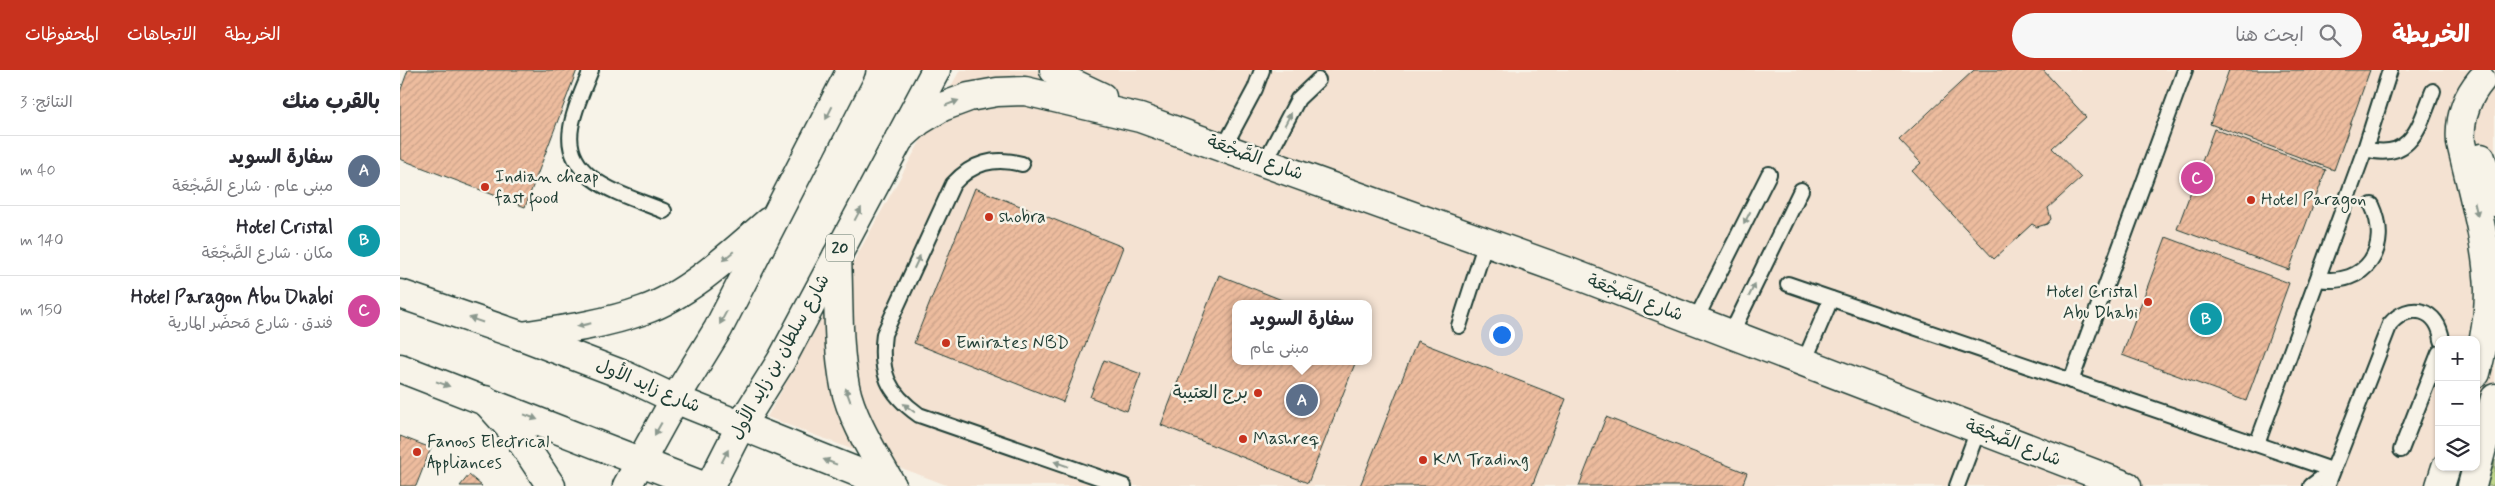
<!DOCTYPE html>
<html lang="ar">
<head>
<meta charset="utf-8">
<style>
  :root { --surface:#fff; --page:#f7f7f7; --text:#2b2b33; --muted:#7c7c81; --line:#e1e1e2; --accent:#c8321e }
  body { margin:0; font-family:Mynerve,"Playpen Sans Arabic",sans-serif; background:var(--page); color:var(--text); direction:rtl }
  .controls { position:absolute; right:15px; bottom:15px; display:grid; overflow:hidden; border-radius:10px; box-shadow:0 1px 4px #0004 }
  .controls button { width:45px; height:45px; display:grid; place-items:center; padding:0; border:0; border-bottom:1px solid var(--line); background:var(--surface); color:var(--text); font:25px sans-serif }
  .you { position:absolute; left:1101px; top:264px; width:18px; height:18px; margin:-12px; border:4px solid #fff; border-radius:50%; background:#1a73e8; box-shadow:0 0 0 8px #1a73e833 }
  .badge { display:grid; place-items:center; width:32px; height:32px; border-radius:50%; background:var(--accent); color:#fff; font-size:16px; font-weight:700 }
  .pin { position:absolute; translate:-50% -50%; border:2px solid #fff; box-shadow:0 1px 5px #0006 }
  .popup { position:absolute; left:832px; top:230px; width:140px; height:65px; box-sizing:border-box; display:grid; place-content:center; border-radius:10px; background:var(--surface); filter:drop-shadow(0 1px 4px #0005); font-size:16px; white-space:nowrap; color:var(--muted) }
  .popup b { font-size:19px; color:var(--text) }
  .popup::after { content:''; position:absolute; left:50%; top:100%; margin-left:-10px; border:10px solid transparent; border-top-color:var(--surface) }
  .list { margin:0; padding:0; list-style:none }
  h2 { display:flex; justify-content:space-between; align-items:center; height:65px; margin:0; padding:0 20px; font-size:21px }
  h2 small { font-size:16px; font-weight:400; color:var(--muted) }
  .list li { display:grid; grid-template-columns:32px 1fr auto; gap:15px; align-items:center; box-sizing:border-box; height:70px; padding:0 20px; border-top:1px solid var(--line) }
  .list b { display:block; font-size:19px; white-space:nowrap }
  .list p { margin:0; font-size:16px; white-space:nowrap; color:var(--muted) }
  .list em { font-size:16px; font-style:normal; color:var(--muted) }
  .icon { flex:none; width:28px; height:28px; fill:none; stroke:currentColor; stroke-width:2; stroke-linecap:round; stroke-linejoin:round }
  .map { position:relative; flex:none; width:2095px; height:416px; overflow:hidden; direction:ltr }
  header { display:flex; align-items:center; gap:30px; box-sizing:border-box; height:70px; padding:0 25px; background:var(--accent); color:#fff }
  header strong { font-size:24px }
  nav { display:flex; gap:28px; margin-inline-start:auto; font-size:18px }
  .search { width:350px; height:45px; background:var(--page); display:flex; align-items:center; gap:12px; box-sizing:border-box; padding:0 18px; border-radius:28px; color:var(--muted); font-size:19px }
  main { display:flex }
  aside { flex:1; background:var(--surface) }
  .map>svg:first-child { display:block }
  .built { fill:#f4e2d2; fill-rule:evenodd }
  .cemetery { fill:url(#cemetery-stones); stroke:#708a60 }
  .building { fill:url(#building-hatch); stroke:#1f3d34 }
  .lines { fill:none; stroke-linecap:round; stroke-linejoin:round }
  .lane-casing { stroke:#1f3d34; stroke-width:18 }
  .street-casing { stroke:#1f3d34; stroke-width:31 }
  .secondary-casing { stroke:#1f3d34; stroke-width:31 }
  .primary-casing { stroke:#1f3d34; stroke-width:31 }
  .lane { stroke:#f7f3e8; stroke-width:14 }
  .street { stroke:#f7f3e8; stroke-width:28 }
  .secondary { stroke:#f7f3e8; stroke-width:28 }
  .primary { stroke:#f7f3e8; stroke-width:28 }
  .oneway { fill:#8b988e }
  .poi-dot { fill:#c8321e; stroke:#f7f3e8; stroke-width:2 }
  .labels { text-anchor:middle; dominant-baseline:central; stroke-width:5; stroke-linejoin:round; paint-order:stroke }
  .shield { fill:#f7f3e8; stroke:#60746a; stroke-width:1 }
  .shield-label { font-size:16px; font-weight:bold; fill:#1f3d34 }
  .street-label { font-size:18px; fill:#1f3d34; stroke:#f7f3e8 }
  .poi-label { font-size:18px; fill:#1f3d34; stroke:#f7f3e8; text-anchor:start }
</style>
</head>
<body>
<header>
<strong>الخريطة</strong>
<div class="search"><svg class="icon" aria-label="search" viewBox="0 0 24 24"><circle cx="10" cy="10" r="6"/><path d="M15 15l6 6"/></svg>ابحث هنا</div>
<nav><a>الخريطة</a><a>الاتجاهات</a><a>المحفوظات</a></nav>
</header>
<main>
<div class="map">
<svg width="2095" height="416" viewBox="0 0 2095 416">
  <defs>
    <pattern id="cemetery-stones" width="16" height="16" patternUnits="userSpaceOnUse" patternTransform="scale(1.25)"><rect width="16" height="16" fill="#c0d68c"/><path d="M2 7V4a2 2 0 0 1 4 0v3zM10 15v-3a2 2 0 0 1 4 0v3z" fill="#9baf73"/></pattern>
    <pattern id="building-hatch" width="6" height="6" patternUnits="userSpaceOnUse" patternTransform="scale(1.25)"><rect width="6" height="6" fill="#edbc9e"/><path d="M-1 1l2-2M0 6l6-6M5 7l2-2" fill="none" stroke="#cba289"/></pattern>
  </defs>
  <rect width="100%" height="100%" fill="#f7f3e8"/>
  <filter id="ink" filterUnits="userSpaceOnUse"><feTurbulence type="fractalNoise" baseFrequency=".02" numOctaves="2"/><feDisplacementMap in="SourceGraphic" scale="10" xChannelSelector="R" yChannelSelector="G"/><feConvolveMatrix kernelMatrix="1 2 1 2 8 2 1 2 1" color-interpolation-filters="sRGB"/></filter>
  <g filter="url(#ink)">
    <path class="built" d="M560 0H2095V416H549L367 347ZM836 234H968V291H836ZM2039 270H2076V397H2039Z"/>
    <polygon class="cemetery" points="2095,390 2095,416 2087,416"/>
    <g class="building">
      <polygon points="8,0 177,0 125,137 0,89 0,22"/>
      <polygon points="1574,0 1643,0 1686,47 1652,78 1681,108 1648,138 1651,149 1647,154 1637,157 1632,154 1594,189 1512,101 1521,93 1499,70"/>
      <polygon points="1829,0 1970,0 1934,100 1810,54"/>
      <polygon points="1814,59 1926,100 1889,200 1777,159"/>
      <polygon points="575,118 723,177 663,332 514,273"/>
      <polygon points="1766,167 1889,213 1846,331 1722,285"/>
      <polygon points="819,205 892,234 836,234 836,291 956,291 908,413 761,355"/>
      <polygon points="1017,271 1166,329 1132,416 960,416"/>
      <polygon points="704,290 741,304 727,341 690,327"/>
      <polygon points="1206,347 1347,403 1342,416 1179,416"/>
      <polygon points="0,366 31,378 16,416 0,416"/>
      <polygon points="69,405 82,416 60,416"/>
    </g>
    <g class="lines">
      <defs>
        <g id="lane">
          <path d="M191 0C184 18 174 38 171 58 162 111 226 125 264 141"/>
          <polyline points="824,77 855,19 862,0"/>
          <path d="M1965 79C2012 92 2019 56 2033 21"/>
          <polyline points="865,92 898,29 918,10"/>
          <path d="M622 94C594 87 573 92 553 114L484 264C479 303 488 323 519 345L724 416"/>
          <path d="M1918 209C1966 217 1992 178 1972 135"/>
          <polyline points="1388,214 1932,400"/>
          <polyline points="1295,251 1369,104"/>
          <polyline points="1059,256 1086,172"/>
          <polyline points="1331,264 1401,120"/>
          <polyline points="1404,292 1431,229"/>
          <polyline points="1671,311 1785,0"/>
          <polyline points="1857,374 1965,79 1990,0"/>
          <polyline points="2001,380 2039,283"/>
          <polyline points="1557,416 1578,360"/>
          <polyline points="1911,416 1932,400"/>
          <path d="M1927 416 1990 254C2010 231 2038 239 2042 270"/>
        </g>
        <g id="street">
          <polyline points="654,0 668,11 702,27"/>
          <polyline points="499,69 519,51 542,37 569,27 597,22 625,21 740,48 1169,202 1727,416"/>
          <polyline points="2081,88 2095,132"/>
          <path d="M2076 303C2083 277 2089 248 2089 220 2087 170 2072 121 2061 73 2059 49 2065 29 2081 10"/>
          <polyline points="2040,416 2046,397"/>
          <polyline points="2072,416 2095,328"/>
        </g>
        <g id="secondary">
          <polyline points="0,224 122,266 224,305 275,329 492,416"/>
          <polyline points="0,298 303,416"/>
        </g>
        <g id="primary">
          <path d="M437 186C439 227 437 276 445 316 451 348 476 387 492 416"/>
          <path d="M122 266C162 260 206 254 244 240 289 224 332 183 368 152"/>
          <polyline points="85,330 120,369 151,416"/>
          <polyline points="227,416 275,329 318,259 451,0"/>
          <polyline points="310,416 341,355 381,291 536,0"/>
        </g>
      </defs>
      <use href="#lane" class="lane-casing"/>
      <use href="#street" class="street-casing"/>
      <use href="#secondary" class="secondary-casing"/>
      <use href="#primary" class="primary-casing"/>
      <use href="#lane" class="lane"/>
      <use href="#street" class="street"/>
      <use href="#secondary" class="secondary"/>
      <use href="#primary" class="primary"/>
    </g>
    <defs><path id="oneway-solid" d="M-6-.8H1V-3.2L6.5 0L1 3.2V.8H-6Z" transform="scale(1.25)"/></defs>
    <g class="oneway">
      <use href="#oneway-solid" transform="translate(552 33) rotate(-21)"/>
      <use href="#oneway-solid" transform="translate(429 43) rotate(117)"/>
      <use href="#oneway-solid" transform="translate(888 49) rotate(-62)"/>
      <use href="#oneway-solid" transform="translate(2076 139) rotate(77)"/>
      <use href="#oneway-solid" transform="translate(458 144) rotate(-62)"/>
      <use href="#oneway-solid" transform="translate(1347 148) rotate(117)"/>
      <use href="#oneway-solid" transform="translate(328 186) rotate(140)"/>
      <use href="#oneway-solid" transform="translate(517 192) rotate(-65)"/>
      <use href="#oneway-solid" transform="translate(1352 220) rotate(-64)"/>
      <use href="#oneway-solid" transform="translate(323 248) rotate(118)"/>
      <use href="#oneway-solid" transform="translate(76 250) rotate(-161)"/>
      <use href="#oneway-solid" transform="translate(184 255) rotate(167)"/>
      <use href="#oneway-solid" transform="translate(43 314) rotate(20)"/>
      <use href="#oneway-solid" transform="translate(448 325) rotate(-110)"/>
      <use href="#oneway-solid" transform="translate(509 338) rotate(-143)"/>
      <use href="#oneway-solid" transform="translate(131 347) rotate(21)"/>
      <use href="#oneway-solid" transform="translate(258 359) rotate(119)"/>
      <use href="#oneway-solid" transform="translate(325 386) rotate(-63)"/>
      <use href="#oneway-solid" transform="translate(430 392) rotate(-159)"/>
      <use href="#oneway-solid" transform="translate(661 394) rotate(-161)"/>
    </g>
  </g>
  <g class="poi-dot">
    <circle cx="85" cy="117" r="5"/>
    <circle cx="1851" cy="130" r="5"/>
    <circle cx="589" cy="147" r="5"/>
    <circle cx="1748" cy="232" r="5"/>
    <circle cx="546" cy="273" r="5"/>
    <circle cx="858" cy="323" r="5"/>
    <circle cx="843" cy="369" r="5"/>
    <circle cx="17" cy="382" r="5"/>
    <circle cx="1023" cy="390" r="5"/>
  </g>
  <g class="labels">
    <rect class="shield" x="426" y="164.5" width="28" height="27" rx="4"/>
    <g class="shield-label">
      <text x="440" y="178">20</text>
    </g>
    <g class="street-label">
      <text transform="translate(855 88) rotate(20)">شارع الصَّجْعَة</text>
      <text transform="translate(1235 228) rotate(21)">شارع الصَّجْعَة</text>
      <text transform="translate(380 287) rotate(-61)">شارع سلطان بن زايد الأول</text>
      <text transform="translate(248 316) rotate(23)">شارع زايد الأول</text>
      <text transform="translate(1613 373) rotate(21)">شارع الصَّجْعَة</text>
    </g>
    <g class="poi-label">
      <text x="95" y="107">Indian cheap<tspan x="95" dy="21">fast food</tspan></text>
      <text x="1861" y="130">Hotel Paragon</text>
      <text x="599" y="147">shobra</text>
      <text x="1738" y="222" text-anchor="end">Hotel Cristal<tspan x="1738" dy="21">Abu Dhabi</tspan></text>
      <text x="556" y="273">Emirates NBD</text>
      <text x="848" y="323" text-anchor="end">برج العتيبة</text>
      <text x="853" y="369">Mashreq</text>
      <text x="27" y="372">Fanoos Electrical<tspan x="27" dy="21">Appliances</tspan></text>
      <text x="1033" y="390">KM Trading</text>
    </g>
  </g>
</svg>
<div class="controls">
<button>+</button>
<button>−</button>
<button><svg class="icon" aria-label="layers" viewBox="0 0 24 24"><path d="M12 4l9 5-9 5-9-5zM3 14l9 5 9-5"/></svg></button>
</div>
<div class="you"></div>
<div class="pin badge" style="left:902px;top:330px;background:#5c6f8a">A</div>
<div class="popup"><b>سفارة السويد</b>مبنى عام</div>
<div class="pin badge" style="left:1806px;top:249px;background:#0f9aa8">B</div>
<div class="pin badge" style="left:1797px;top:108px;background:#d1479c">C</div>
</div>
<aside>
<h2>بالقرب منك<small>النتائج: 3</small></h2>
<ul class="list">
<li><span class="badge" style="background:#5c6f8a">A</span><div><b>سفارة السويد</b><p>مبنى عام · شارع الصَّجْعَة</p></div><em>40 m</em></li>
<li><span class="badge" style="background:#0f9aa8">B</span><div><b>Hotel Cristal</b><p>مكان · شارع الصَّجْعَة</p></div><em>140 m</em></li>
<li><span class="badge" style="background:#d1479c">C</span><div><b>Hotel Paragon Abu Dhabi</b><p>فندق · شارع مَحضَر المارية</p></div><em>150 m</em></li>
</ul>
</aside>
</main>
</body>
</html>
